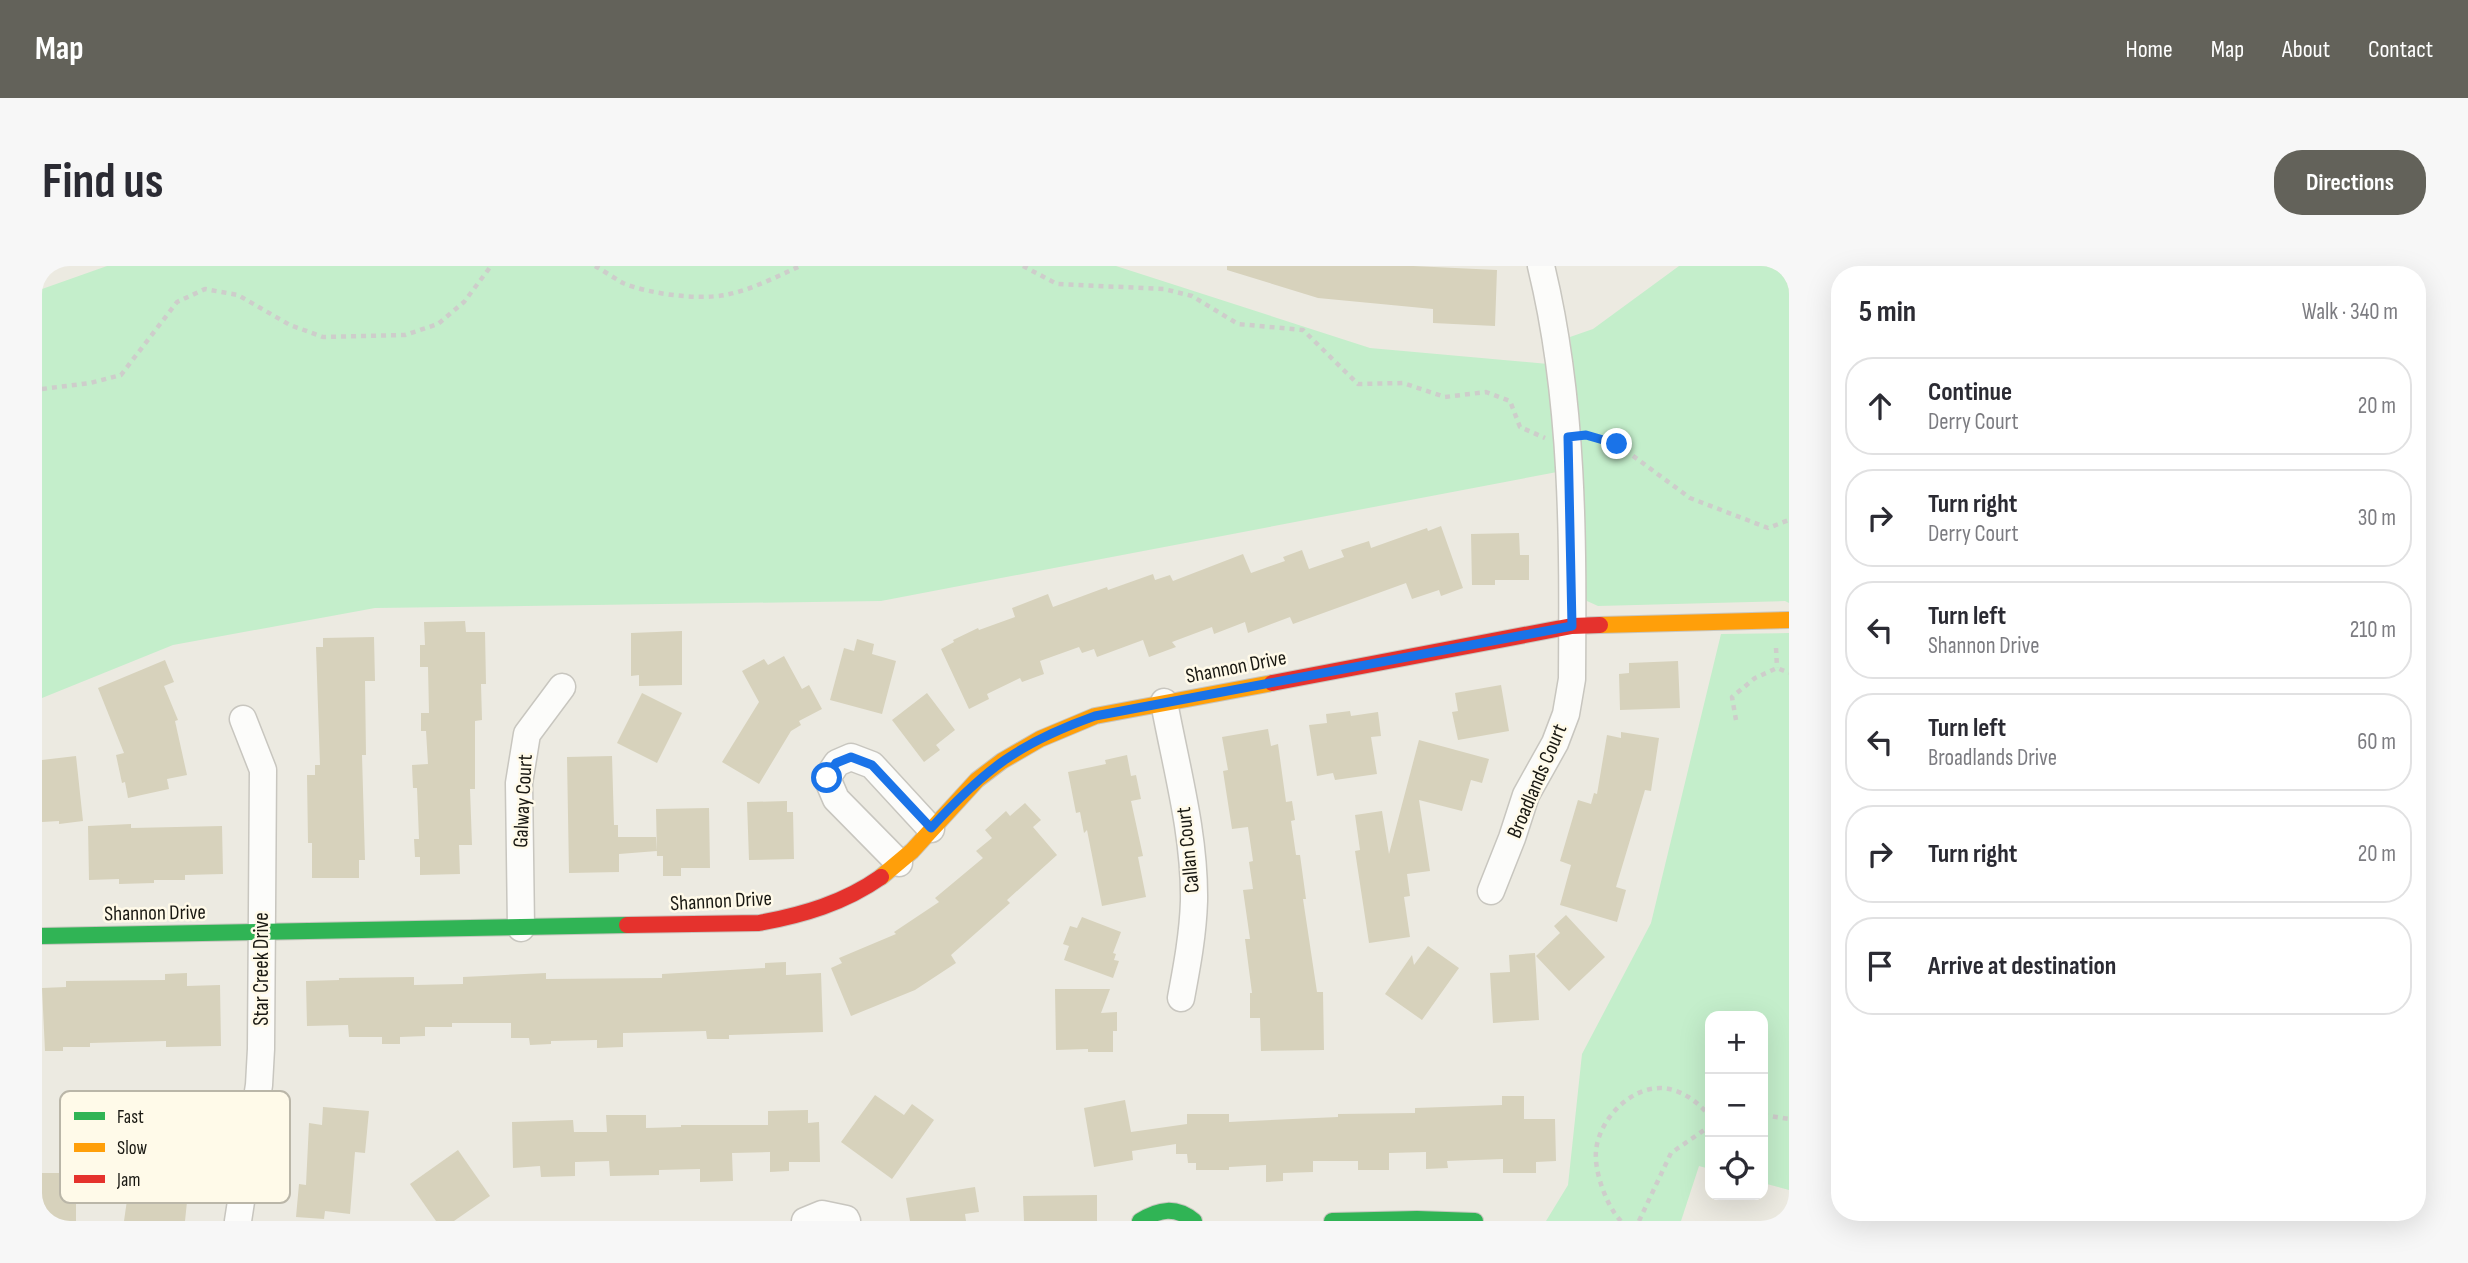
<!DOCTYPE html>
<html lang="en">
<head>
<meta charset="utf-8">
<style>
  :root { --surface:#fff; --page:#f7f7f7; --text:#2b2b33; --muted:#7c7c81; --line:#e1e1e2; --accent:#63625a }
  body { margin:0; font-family:"Sofia Sans Condensed",sans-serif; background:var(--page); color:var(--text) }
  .controls { position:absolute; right:21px; bottom:21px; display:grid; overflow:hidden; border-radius:14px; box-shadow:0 7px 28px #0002 }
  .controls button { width:63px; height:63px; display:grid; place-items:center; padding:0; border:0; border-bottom:2px solid var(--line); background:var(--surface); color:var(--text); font:35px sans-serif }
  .stop { position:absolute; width:21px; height:21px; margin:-16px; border:5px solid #1a73e8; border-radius:50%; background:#fff }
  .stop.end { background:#1a73e8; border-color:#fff; box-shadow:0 2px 7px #0008 }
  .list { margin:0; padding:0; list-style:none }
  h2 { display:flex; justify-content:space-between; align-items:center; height:91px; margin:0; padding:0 28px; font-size:30px }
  h2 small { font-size:23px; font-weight:400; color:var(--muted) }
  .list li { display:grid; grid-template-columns:46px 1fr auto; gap:21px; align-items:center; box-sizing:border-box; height:98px; margin:0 14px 14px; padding:0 14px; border:2px solid var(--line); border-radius:28px }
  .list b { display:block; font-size:26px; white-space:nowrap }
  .list p { margin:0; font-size:23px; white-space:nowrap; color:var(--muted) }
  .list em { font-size:23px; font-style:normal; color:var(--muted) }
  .icon { flex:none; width:38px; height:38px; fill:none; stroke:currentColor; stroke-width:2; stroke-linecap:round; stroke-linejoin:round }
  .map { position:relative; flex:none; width:1747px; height:955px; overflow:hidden; border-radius:28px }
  header { display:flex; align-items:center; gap:42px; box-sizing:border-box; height:98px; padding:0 35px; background:var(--accent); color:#fff }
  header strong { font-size:33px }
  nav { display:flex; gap:38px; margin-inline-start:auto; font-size:24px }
  .intro { display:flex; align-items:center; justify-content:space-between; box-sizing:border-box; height:168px; padding:0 42px }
  h1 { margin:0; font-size:49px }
  .button { padding:18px 32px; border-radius:28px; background:var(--accent); color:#fff; font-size:24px; font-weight:700 }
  main { display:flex; gap:42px; padding:0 42px }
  aside { flex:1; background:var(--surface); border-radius:28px; box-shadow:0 7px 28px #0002 }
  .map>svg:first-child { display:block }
  .green { fill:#c4eecb }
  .building { fill:#d7d2bc }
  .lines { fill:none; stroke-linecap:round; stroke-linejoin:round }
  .street-casing { stroke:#c8c6bf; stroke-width:29 }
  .fast-casing { stroke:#c8c6bf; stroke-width:18 }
  .slow-casing { stroke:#c8c6bf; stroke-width:18 }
  .jam-casing { stroke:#c8c6bf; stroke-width:18 }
  .path { stroke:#cecdcb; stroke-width:4.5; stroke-dasharray:5 5; stroke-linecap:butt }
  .street { stroke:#fcfcfa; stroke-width:26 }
  .fast { stroke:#30b455; stroke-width:16 }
  .slow { stroke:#ff9f0a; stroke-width:16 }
  .jam { stroke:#e5322d; stroke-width:16 }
  .route { stroke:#1a73e8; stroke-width:9 }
  .labels { text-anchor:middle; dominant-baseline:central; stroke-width:5; stroke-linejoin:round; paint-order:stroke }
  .street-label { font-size:21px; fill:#191812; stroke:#fffae9 }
  .key { fill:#fffae9; stroke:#bab6a8; stroke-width:2 }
  .key-label { font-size:19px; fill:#191812 }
</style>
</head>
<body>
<header>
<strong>Map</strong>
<nav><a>Home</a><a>Map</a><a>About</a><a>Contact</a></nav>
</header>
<div class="intro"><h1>Find us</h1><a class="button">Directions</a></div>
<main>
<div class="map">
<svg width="1747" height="955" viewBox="0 0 1747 955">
  <rect width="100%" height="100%" fill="#eceae1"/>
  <g class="green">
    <polygon points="65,0 1074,0 1328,82 1506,98 1515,206 839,335 333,342 131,379 0,432 0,23"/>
    <polygon points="1637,0 1747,0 1747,337 1743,335 1556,340 1545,335 1542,327 1539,178 1528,71 1551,63"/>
    <polygon points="1747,367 1747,924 1721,917 1721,750 1668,750 1668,903 1657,900 1639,955 1504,955 1526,919 1540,788 1609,657 1679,368"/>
  </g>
  <g class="building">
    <polygon points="1185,0 1371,0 1455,4 1453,60 1391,57 1391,43 1276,32 1185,4"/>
    <polygon points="1399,260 1421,322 1399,330 1397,324 1370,333 1364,317 1251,358 1248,351 1206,367 1203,356 1172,368 1170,361 1130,376 1134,381 1107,391 1101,374 1055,391 1052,383 1040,387 1037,381 998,395 1002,408 980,416 978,412 945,428 947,433 927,443 899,383 912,376 911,374 936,362 937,364 973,351 970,342 1006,328 1011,341 1065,321 1066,324 1111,308 1113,314 1128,309 1131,315 1201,288 1209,307 1243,295 1241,291 1260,284 1267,303 1302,291 1299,284 1327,275 1329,282 1385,262 1386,265"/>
    <polygon points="1477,267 1478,289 1487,289 1487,314 1453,314 1453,319 1430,319 1429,268"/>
    <polygon points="423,355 424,366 443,366 444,418 439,418 440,454 433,455 433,523 428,523 430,579 417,579 418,608 378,609 378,591 373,591 372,573 377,573 375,522 371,522 370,499 386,498 384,465 379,465 379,447 387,447 386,401 378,401 378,379 383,379 382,356"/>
    <polygon points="640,365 640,419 597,420 597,409 589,410 589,367"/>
    <polygon points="332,371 333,415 323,415 324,489 320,489 323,594 317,594 317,612 270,612 270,577 266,577 265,509 273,509 273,499 278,499 274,381 281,381 281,372"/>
    <polygon points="815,373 832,378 830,388 854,395 840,448 788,434 802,382 812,385"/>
    <polygon points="742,390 760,423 767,419 780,443 757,455 759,459 749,465 717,518 680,496 717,436 700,405 722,393 726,399"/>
    <polygon points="123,394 132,416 122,420 136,454 133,455 145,509 125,513 127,523 86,532 83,516 80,517 74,489 82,487 56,422"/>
    <polygon points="1636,395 1638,442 1578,444 1577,408 1587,407 1587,397"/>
    <polygon points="1459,419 1467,465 1416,474 1410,446 1416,445 1413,427"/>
    <polygon points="600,427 640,447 615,497 575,477"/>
    <polygon points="885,427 913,464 894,479 898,484 882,496 850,454"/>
    <polygon points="1308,445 1309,450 1336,446 1339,470 1329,471 1335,508 1293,514 1291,507 1275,510 1267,459 1285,457 1284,448"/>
    <polygon points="1226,463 1229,480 1236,478 1244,536 1250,535 1253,554 1249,555 1254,589 1258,589 1264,633 1261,633 1275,726 1281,726 1282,784 1219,785 1218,752 1208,752 1208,727 1210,727 1203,673 1208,673 1201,624 1211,623 1207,596 1211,595 1206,561 1190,563 1181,505 1186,504 1180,471"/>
    <polygon points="1579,466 1617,472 1609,525 1603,524 1574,621 1584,624 1575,656 1518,639 1529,599 1518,595 1536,534 1549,538 1552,527 1555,528 1565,469 1579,472"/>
    <polygon points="1377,474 1447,493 1440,517 1429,514 1420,545 1377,534 1388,605 1365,608 1368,630 1362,631 1368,671 1327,677 1313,585 1318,584 1313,549 1340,545 1347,588"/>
    <polygon points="1085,489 1089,510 1094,509 1099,533 1089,535 1101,590 1096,591 1104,631 1060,640 1045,564 1042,567 1038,546 1034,547 1026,506 1064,498 1063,494"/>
    <polygon points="34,490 41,555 17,558 17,555 0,556 0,494"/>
    <polygon points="570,490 572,559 576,559 576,571 614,571 615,585 577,588 577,606 527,607 525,491"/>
    <polygon points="745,535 745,546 751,546 752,593 707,594 705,536"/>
    <polygon points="983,537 999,554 991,561 1015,589 965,634 968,637 909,689 914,697 873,724 809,750 789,702 800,697 797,692 854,668 852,666 897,636 893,632 941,592 934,585 950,572 943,564 964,545 968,550"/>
    <polygon points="667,542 668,602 639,602 639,610 621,610 621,590 615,590 614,543"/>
    <polygon points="89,558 89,562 180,560 181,608 143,609 143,614 112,614 112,617 77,618 77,613 47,614 46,560"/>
    <polygon points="1524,649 1563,691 1527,725 1494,690 1518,667 1512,660"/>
    <polygon points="1040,651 1079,666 1071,687 1074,688 1072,694 1077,695 1071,712 1022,694 1027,680 1021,678 1028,660 1035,662"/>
    <polygon points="1386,680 1417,702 1380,754 1343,728 1370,689 1372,699"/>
    <polygon points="1493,687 1497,754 1451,757 1448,707 1468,706 1467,689"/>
    <polygon points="744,696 744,709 779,707 781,766 687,769 687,773 665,773 664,765 581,767 581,781 555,782 555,774 509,775 509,778 488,779 487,772 469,772 469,757 410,757 410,761 383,761 383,770 358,771 358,778 340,778 340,771 307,771 306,759 265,760 264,715 297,714 297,712 372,711 372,719 421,718 421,711 504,707 504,713 620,712 620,708 723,702 723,697"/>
    <polygon points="145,707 145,720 178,719 179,780 124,781 124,775 48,777 48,781 21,781 21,785 3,785 0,722 24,721 24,715 123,714 123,708"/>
    <polygon points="1013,723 1068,723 1059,747 1075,746 1075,765 1071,765 1071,786 1046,786 1046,783 1014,784"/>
    <polygon points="833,829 862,849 870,838 892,854 850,913 799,876"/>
    <polygon points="1460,830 1482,830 1482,853 1513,853 1514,895 1494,896 1494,907 1461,907 1461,893 1405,895 1406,902 1384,903 1384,886 1347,887 1347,904 1316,904 1316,895 1271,895 1271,906 1241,907 1241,915 1224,916 1224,899 1187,901 1187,904 1154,904 1154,897 1146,897 1145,888 1134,888 1134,878 1090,885 1091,894 1052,901 1042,842 1083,834 1089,866 1145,858 1145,848 1187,848 1187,856 1296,851 1296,848 1373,847 1373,842 1460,839"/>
    <polygon points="131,835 162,838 159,879 145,878 144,889 138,889 132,934 145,936 143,955 82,955 88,913 93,914 99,843 130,846"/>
    <polygon points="281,841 327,845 323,887 313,886 308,948 283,945 282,953 254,951 257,918 264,919 267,857 280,859"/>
    <polygon points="766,844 766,857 777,856 778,896 747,896 747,905 728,906 728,886 690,887 691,915 658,916 658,903 617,904 617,909 568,910 567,895 533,896 533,910 499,911 498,900 471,902 470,856 531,854 532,866 565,866 564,849 604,849 604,862 639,861 639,859 726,859 726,845"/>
    <polygon points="416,884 448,930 412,955 394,955 368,918"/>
    <rect x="0" y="907" width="34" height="48"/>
    <polygon points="933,921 937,946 923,948 924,955 868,955 864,932"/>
    <polygon points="1055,929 1055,955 982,955 981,930"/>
  </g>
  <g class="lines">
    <defs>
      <g id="street">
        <path d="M1122 436C1134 501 1153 568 1152 635 1151 668 1145 700 1139 732"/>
        <polyline points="857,597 794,533 785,512 795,497 809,491 830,499 889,563"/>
        <path d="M1449 625 1470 572 1484 529 1513 477 1524 448 1530 413C1531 275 1532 135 1499 0"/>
        <polyline points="479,662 477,517 485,468 520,421"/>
        <polyline points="196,955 217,819 219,783 221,504 201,453"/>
        <polyline points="763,955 780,948 804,953 805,955"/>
      </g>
      <g id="fast">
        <polyline points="0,670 585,659"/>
        <path d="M1098 955C1117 943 1134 940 1152 955"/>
        <polyline points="1290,955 1375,953 1433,955"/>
      </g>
      <g id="slow">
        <polyline points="1558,359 1747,354"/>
        <polyline points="839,611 870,585 935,514 960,495 998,473 1053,450 1230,417"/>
      </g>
      <g id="jam">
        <polyline points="1230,417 1530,360 1558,359"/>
        <path d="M585 659 717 657C761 649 802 637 839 611"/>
      </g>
    </defs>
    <use href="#street" class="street-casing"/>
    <use href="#fast" class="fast-casing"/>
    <use href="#slow" class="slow-casing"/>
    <use href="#jam" class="jam-casing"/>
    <g class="path">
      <path d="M553 0C562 5 572 12 581 17 607 28 655 34 683 29 709 24 734 11 758 0"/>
      <polyline points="981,0 1015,18 1122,23 1150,30 1196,58 1261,64 1316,118 1361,117 1403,131 1444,126 1468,135 1478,161 1503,172"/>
      <polyline points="0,123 48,117 79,109 135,36 163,23 196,29 248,59 281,71 363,69 396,58 422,36 449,0"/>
      <polyline points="1546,170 1575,178 1648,232 1726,262 1747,254"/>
      <polyline points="1734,382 1735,402"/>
      <polyline points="1694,454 1690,431 1713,412 1735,402 1747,407"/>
      <polyline points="1721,849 1747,853"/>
      <path d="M1579 955C1565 941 1552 906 1554 885 1557 850 1597 811 1634 825 1648 830 1658 839 1668 850"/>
      <polyline points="1597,955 1629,887 1668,860"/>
    </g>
    <use href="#street" class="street"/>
    <use href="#fast" class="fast"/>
    <use href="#slow" class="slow"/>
    <use href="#jam" class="jam"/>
  </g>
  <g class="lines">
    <path class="route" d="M785 512 794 497 809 491 830 499 889 562C943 503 977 477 1053 450L1530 360 1526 171 1544 169 1575 178"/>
  </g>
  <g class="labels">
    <g class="street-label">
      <text transform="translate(1194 401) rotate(-11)">Shannon Drive</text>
      <text transform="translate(1495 515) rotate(-67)">Broadlands Court</text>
      <text transform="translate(481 535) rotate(-87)">Galway Court</text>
      <text transform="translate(1146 584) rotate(-96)">Callan Court</text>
      <text transform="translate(679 635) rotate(-3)">Shannon Drive</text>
      <text transform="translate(113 647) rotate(-1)">Shannon Drive</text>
      <text transform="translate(219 703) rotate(-90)">Star Creek Drive</text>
    </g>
  </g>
  <rect x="18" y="825" width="230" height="112" rx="10" class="key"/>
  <rect x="32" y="846" width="31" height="8" fill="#30b455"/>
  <rect x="32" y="877" width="31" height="9" fill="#ff9f0a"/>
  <rect x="32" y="909" width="31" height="8" fill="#e5322d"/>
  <g class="key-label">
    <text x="75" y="857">Fast</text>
    <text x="75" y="888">Slow</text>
    <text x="75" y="920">Jam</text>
  </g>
</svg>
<div class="controls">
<button>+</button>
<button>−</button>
<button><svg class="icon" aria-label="locate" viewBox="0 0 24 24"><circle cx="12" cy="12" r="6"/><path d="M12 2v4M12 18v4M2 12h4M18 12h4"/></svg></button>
</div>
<div class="stop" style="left:785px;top:512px"></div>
<div class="stop end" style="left:1575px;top:178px"></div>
</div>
<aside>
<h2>5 min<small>Walk · 340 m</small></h2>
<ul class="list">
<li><svg class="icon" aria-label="ahead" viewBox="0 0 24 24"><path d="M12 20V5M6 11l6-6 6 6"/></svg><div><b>Continue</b><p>Derry Court</p></div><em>20 m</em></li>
<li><svg class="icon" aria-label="right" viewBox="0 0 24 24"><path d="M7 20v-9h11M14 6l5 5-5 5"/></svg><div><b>Turn right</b><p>Derry Court</p></div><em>30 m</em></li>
<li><svg class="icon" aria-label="left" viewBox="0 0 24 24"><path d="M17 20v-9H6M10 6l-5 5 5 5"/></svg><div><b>Turn left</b><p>Shannon Drive</p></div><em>210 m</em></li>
<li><svg class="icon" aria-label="left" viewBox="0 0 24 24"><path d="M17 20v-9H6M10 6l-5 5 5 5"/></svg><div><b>Turn left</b><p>Broadlands Drive</p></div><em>60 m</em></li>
<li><svg class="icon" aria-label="right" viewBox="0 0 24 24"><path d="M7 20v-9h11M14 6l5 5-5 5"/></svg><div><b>Turn right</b></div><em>20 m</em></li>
<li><svg class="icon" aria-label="arrive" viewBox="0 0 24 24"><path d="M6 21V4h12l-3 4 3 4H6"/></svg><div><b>Arrive at destination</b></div></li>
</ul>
</aside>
</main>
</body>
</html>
